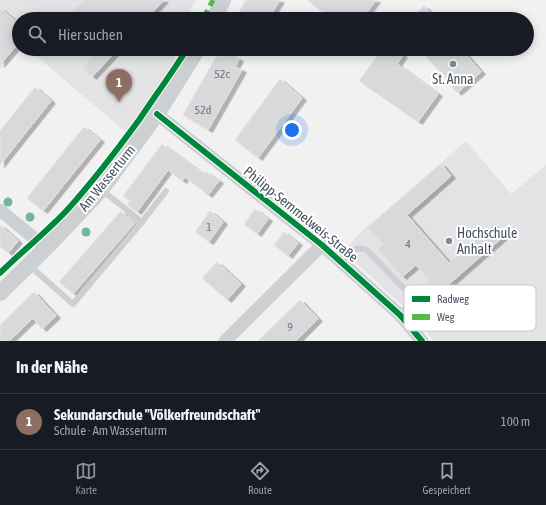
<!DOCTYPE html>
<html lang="de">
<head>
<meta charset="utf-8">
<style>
  :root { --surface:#171b24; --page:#20242c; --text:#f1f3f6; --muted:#9ea1a6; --line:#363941; --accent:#8c9099 }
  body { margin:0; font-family:"Asap Condensed",sans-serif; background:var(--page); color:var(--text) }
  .you { position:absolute; left:292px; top:130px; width:14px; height:14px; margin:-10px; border:3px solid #fff; border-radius:50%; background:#1a73e8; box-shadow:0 0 0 6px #1a73e833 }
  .badge { display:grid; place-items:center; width:26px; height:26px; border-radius:50%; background:var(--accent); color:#fff; font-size:13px; font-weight:700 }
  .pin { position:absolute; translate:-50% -33px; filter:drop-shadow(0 1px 2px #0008) }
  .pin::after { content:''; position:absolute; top:21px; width:14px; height:12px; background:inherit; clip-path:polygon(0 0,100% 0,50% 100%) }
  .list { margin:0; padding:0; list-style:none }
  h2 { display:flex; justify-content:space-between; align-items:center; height:52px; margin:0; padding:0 16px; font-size:17px }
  h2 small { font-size:13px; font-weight:400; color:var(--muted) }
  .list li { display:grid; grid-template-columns:26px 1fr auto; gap:12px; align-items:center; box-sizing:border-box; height:56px; padding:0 16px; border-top:1px solid var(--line) }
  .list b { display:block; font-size:15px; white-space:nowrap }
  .list p { margin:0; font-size:13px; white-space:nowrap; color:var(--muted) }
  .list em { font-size:13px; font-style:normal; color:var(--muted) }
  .icon { flex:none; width:22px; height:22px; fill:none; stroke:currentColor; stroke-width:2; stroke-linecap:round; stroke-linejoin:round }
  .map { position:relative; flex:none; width:546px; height:341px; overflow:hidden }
  .search { position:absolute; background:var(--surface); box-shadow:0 2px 10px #0003; left:12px; right:12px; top:12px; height:44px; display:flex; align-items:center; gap:10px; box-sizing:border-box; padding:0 14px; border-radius:22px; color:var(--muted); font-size:15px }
  .sheet { height:108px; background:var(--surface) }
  nav { display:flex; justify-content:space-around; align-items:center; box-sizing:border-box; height:56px; border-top:1px solid var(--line); background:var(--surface); font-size:11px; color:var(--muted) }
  nav a { display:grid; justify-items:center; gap:2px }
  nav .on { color:var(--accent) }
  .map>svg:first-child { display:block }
  .education { fill:#e3e2e4 }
  .building { fill:#d9d9db; stroke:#e3e3e4; filter:url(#shadow) }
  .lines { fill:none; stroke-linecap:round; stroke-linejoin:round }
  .service { stroke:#cdd0d3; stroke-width:6 }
  .minor { stroke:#cdd0d3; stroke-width:13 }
  .tertiary { stroke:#cdd0d3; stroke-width:16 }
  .quiet { stroke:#58b947; stroke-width:5; stroke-dasharray:10 5; stroke-linecap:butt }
  .cycleway-casing { stroke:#fff; stroke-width:8 }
  .cycleway { stroke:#00873e; stroke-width:6 }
  .tree { fill:#74b798 }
  .poi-dot { fill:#828a93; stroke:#fff; stroke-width:1.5 }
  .labels { text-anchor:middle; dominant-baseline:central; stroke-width:4; stroke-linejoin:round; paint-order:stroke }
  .number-label { font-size:12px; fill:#6c7681 }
  .poi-label { font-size:14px; fill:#465361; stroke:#fff }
  .street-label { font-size:14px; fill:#465361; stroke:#fff }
  .key { fill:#fff; stroke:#c8cbd0; stroke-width:1 }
  .key-label { font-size:11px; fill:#465361 }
</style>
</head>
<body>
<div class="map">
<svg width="546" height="341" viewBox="0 0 546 341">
  <defs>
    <filter id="shadow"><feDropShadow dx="4.5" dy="2.5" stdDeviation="0" flood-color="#0004"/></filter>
  </defs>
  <rect width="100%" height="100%" fill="#f2f1f1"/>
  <g class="education">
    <polygon points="0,0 196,0 186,19 19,19 19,46 0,69"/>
    <polygon points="28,49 167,49 166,52 177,60 170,71 126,132"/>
    <polygon points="466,141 511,194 546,165 546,341 434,341 405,308 343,251 362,231"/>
  </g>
  <g class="building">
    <polygon points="83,0 164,0 146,19 65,19"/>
    <polygon points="246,0 280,0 268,19 235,19"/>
    <polygon points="307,0 376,0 362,19 332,19"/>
    <polygon points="424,6 436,19 410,19"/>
    <polygon points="0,8 19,24 19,43 0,65"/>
    <polygon points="99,49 118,49 92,77 82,67"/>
    <polygon points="382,49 395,49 403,55 397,64 438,94 418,122 359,81"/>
    <polygon points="419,49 461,49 481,72 457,93 449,83 450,83"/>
    <polygon points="226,52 239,59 235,67 242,70 208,130 183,115 217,55 222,58"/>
    <polygon points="280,79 302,98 258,158 235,140"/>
    <polygon points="35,87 51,101 0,165 0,131"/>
    <polygon points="84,127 100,140 43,211 27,198"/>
    <polygon points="162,144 203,174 206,172 219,181 208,195 185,177 182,181 168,170 137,212 127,205 130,201 123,196"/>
    <polygon points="441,164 451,176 407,215 449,263 493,224 503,237 431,300 420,288 429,280 416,265 402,277 378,249 383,244 368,227"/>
    <polygon points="255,209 268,219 257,234 244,224"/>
    <polygon points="121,211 135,223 73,294 59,282"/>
    <polygon points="210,211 223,222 209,242 195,232"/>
    <polygon points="0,225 18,241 8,253 0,247"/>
    <polygon points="284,232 298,243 288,256 274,245"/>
    <polygon points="217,262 241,284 227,300 202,278"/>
    <polygon points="34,292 56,316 42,329 33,318 9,341 0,341 0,325"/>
    <polygon points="300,300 318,319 296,341 258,341"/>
  </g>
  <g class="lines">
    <g class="service">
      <polyline points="102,190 142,222 166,191"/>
      <path d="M340 261C349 253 355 245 367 250L408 293 411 300 410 303 400 315"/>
      <polyline points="30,266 73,304 142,222"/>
    </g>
    <g class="minor">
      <polyline points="157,114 322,245 400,315 422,341"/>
      <polyline points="0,210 46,248"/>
      <polyline points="225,341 322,245"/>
    </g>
    <g class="tertiary">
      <polyline points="214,19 223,0"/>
      <polyline points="0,293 46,248 101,190 157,114 198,49"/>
    </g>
    <polyline class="quiet" points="203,19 213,0"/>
    <defs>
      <g id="cycleway">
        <polyline points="157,114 322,245 400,315 422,341"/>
        <path d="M0 273C22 251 47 232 69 208 94 180 117 150 139 120 155 96 172 73 187 49"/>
      </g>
    </defs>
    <use href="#cycleway" class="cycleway-casing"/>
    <use href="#cycleway" class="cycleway"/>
  </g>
  <g class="tree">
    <circle cx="8" cy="202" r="4.5"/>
    <circle cx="30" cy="217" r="4.5"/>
    <circle cx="86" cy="232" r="4.5"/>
  </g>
  <g class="poi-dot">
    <circle cx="453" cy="64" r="4"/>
    <circle cx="449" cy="241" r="4"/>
  </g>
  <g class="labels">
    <g class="number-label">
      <text x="222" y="74">52c</text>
      <text x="203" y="110">52d</text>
      <text x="209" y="227">1</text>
      <text x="408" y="244">4</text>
      <text x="290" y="327">9</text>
    </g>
    <g class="poi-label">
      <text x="453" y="79">St. Anna</text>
      <text x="457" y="233" text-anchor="start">Hochschule<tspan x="457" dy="16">Anhalt</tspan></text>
    </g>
    <g class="street-label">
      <text transform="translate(107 178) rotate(-51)">Am Wasserturm</text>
      <text transform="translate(301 214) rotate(39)">Philipp-Semmelweis-Straße</text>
    </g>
  </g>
  <rect x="404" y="285" width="132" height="46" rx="6" class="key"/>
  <rect x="412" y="296" width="18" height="6" fill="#00873e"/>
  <rect x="412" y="314" width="18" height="6" fill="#58b947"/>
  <g class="key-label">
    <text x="437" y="303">Radweg</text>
    <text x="437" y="321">Weg</text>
  </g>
</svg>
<div class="you"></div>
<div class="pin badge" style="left:119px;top:102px;background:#8d6e63">1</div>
<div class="search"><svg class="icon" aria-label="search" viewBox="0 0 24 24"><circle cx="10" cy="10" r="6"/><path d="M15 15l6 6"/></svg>Hier suchen</div>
</div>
<section class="sheet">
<h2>In der Nähe<small></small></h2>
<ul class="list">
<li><span class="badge" style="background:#8d6e63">1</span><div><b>Sekundarschule &quot;Völkerfreundschaft&quot;</b><p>Schule · Am Wasserturm</p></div><em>100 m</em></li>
</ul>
</section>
<nav>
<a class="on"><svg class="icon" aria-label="map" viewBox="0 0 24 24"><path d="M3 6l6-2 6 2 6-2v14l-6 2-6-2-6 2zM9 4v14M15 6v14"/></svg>Karte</a>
<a><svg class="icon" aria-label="directions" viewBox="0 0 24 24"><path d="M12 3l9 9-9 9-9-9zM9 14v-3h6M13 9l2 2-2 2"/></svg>Route</a>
<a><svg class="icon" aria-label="saved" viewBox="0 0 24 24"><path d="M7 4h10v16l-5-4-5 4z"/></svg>Gespeichert</a>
</nav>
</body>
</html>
